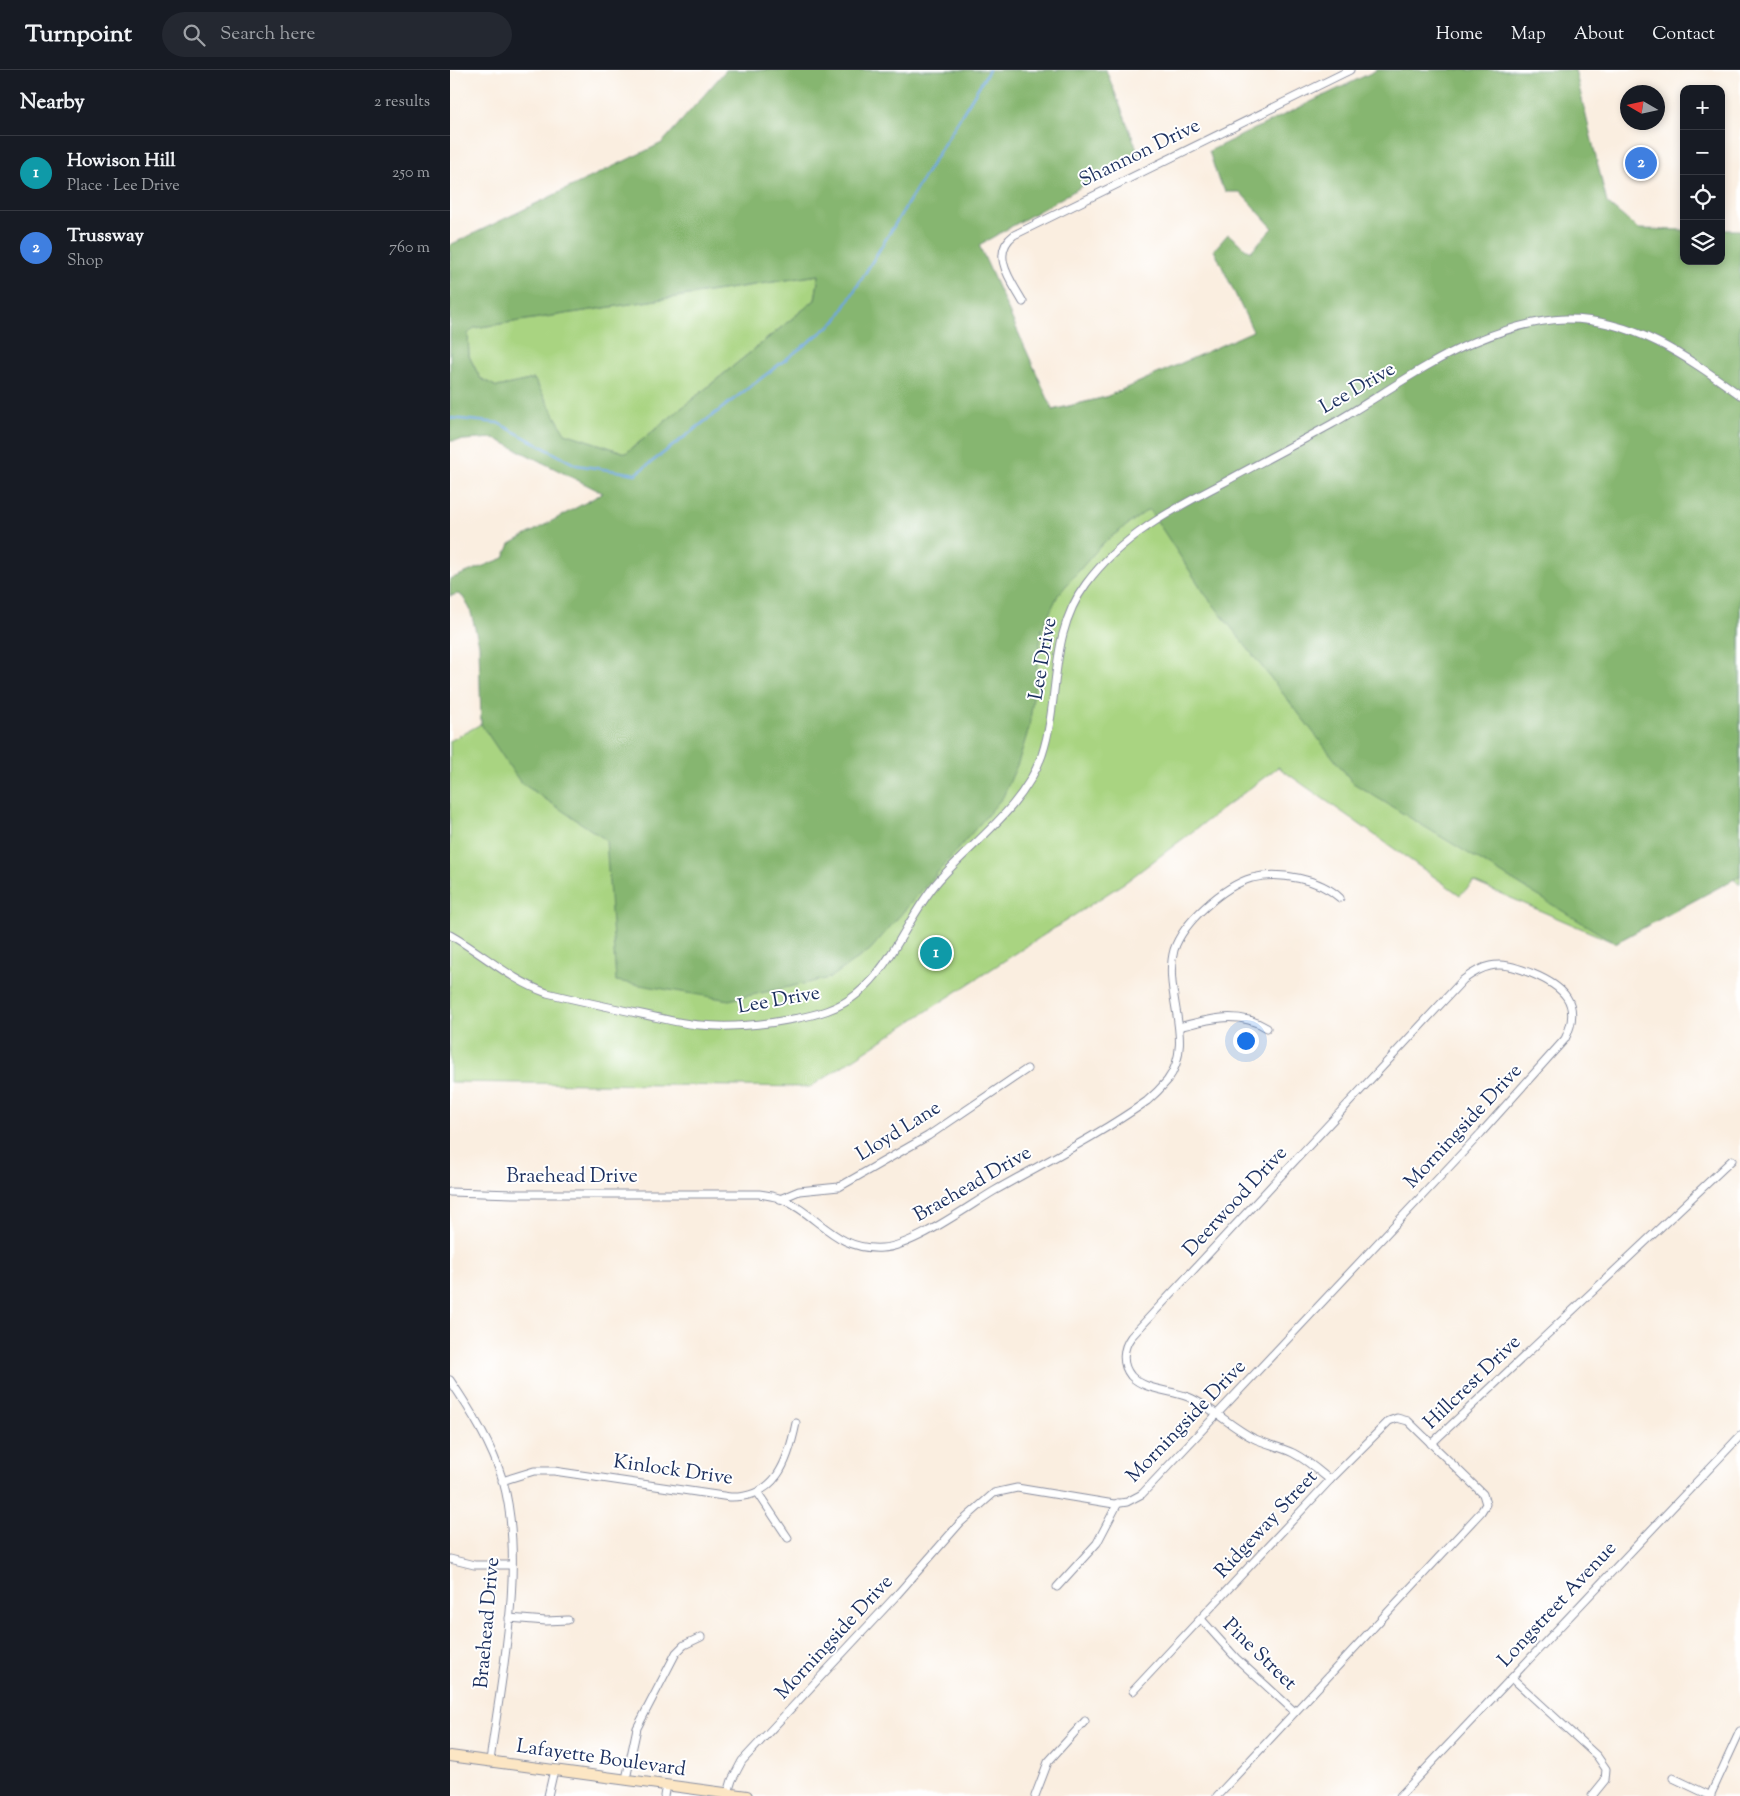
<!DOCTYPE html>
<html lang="en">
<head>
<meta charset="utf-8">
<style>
  :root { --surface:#171b24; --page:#242831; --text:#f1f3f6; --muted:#9ea1a6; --line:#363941; --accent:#d690ce }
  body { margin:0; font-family:"Sorts Mill Goudy",serif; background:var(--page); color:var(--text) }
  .controls { position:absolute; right:15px; top:15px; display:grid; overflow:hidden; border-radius:10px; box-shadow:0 2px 8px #0003 }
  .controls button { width:45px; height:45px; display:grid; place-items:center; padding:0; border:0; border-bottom:1px solid var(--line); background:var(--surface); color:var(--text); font:25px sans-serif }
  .compass { position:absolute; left:1170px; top:15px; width:45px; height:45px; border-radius:50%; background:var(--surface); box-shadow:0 2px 8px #0003; rotate:279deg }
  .you { position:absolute; left:795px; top:970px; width:18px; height:18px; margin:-12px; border:4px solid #fff; border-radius:50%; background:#1a73e8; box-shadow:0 0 0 8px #1a73e833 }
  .badge { display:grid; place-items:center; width:32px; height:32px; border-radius:50%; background:var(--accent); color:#fff; font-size:16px; font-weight:700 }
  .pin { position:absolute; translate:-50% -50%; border:2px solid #fff; box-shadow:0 1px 5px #0006 }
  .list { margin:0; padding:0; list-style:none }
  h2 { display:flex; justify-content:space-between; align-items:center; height:65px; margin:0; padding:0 20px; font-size:21px }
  h2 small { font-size:16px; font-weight:400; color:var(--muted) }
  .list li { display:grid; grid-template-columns:32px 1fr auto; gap:15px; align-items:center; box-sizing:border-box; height:75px; padding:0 20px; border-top:1px solid var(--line) }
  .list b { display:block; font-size:19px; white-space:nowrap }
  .list p { margin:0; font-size:16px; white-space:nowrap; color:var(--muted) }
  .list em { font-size:16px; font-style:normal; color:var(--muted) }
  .icon { flex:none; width:28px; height:28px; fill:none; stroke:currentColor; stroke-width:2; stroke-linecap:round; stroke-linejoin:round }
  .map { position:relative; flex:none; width:1290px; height:1726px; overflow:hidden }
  header { display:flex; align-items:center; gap:30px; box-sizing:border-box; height:70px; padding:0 25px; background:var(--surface); border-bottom:1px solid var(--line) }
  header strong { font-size:24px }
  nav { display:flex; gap:28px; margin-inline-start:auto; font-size:18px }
  .search { width:350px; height:45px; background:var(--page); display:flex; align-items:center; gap:12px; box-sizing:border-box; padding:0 18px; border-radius:28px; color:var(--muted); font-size:19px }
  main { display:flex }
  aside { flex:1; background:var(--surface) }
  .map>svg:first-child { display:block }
  .green { fill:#a9d481; stroke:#628270 }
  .forest { fill:#86b66f; stroke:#507266; fill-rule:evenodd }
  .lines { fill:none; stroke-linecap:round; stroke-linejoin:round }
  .stream { stroke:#6ea7de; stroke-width:2.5 }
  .street-casing { stroke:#8a8e9f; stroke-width:9 }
  .secondary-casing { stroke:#8a8e9f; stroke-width:12 }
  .street { stroke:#fff; stroke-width:7 }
  .secondary { stroke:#fce6c4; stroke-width:10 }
  .labels { text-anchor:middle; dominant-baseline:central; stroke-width:4; stroke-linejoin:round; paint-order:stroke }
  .street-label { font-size:20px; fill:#1b2f5e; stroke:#fff }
</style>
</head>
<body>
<header>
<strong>Turnpoint</strong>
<div class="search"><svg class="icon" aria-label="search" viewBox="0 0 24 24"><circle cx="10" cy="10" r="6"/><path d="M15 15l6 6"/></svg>Search here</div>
<nav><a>Home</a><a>Map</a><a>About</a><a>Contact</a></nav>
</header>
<main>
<aside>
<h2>Nearby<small>2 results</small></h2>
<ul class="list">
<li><span class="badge" style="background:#0f9aa8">1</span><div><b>Howison Hill</b><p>Place · Lee Drive</p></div><em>250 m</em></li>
<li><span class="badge" style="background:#3f7fe0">2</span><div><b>Trussway</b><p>Shop</p></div><em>760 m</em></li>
</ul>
</aside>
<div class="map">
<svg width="1290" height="1726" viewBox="0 0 1290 1726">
  <rect width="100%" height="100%" fill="#fff"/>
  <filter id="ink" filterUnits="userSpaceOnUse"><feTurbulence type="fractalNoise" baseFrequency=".02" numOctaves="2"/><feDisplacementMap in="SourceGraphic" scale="10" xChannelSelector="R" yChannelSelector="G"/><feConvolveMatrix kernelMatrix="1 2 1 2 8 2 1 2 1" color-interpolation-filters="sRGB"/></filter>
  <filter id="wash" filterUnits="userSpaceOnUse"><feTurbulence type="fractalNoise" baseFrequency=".0096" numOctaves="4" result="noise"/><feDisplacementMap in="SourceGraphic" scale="20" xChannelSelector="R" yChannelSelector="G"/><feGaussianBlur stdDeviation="1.12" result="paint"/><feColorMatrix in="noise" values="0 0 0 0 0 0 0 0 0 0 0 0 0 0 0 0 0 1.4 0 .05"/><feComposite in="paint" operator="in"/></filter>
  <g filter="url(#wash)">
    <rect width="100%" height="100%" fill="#faeee0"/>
    <g class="green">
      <polygon points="369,205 365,230 176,383 114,363 84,309 47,317 30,308 19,286 18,264 24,258"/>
      <polygon points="1290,206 1290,814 1283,809 1165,873 1024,812 1010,825 828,697 677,811 360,1017 0,1012 0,671 602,340 656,327 804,261"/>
    </g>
    <path class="forest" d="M276 0H656L689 84 529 175 603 340 656 327 803 261 764 180 778 164 800 182 823 158 790 122H776L768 109 759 81 927 0H1125L1157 133 1188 159 1234 160V191H1271V160H1290V806L1165 873 903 713 755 524 699 439 653 473 608 525 592 559 579 658 568 693 553 727 420 880 380 908 279 930 166 911 156 770 70 712 31 654 29 574 20 539 13 527 8 524 0 526V509L54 488 60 474 153 423 44 368 0 371V175L212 73ZM369 205 365 230 176 383 115 363 84 309 47 317 30 308 19 286 18 264 24 258Z"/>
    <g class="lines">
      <polyline class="stream" points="0,348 48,353 126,395 186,404 386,251 539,0"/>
    </g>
  </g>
  <g filter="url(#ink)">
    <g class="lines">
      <defs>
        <g id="street">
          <path d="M573 232C562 212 539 184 564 165L900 0"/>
          <path d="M0 865C34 884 60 910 97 923 130 931 163 938 196 945 214 949 232 954 250 955 281 958 312 955 343 949 366 945 389 939 407 924 444 894 458 845 489 810 525 770 573 738 592 685 611 627 598 565 636 514 670 467 723 439 773 413 809 393 846 374 882 354 929 327 975 293 1024 272 1053 260 1084 250 1115 249 1183 248 1237 287 1290 325"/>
          <path d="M729 957C759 949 788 940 817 958"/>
          <path d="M0 1122 63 1124H309C316 1125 323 1126 329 1128 368 1143 384 1181 432 1178 462 1177 517 1137 544 1121 595 1092 649 1065 697 1031 704 1025 711 1018 717 1011 747 971 712 923 724 880 733 852 774 816 802 808 829 801 870 809 890 828"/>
          <polyline points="330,1129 349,1121 389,1117 478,1066 577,999"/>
          <path d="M0 1310C21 1341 42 1375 53 1411 76 1492 51 1609 40 1691"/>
          <polyline points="981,1374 1282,1090"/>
          <path d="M52 1411 84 1401H104L280 1427C326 1428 338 1392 346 1353"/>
          <polyline points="308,1423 338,1468"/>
          <polyline points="0,1489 24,1495 61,1495"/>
          <polyline points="607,1517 647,1473 668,1433"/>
          <polyline points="59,1548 96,1551 118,1550"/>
          <polyline points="752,1550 786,1588 845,1642"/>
          <polyline points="1062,1608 1147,1686 1156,1699 1155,1710 1142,1726"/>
          <polyline points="683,1621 880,1410 939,1351 947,1348 958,1351 1033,1424 1036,1434 1031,1442 767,1726"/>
          <polyline points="1223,1708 1261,1726"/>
          <polyline points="176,1709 187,1658 226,1583 234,1575 251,1567"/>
          <path d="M278 1723 282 1710 292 1691 445 1527 510 1453 544 1423 567 1418 664 1434 677 1432 692 1424 1031 1063 1115 969C1133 933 1113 916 1081 903 1067 898 1055 893 1040 896 1030 898 1021 904 1013 910L681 1267C673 1278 671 1294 681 1306 694 1320 721 1320 738 1327 762 1337 780 1356 803 1368 816 1374 830 1377 843 1383 857 1390 868 1400 880 1410"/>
          <polyline points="98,1726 104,1700"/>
          <polyline points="214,1726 216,1715"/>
          <polyline points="585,1726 598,1692 635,1651"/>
          <polyline points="950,1726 1290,1366"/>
          <polyline points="1260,1726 1290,1661"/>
        </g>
        <polyline id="secondary" points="0,1686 297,1726"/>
      </defs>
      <use href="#street" class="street-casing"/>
      <use href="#secondary" class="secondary-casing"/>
      <use href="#street" class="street"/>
      <use href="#secondary" class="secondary"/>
    </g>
  </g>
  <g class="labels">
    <g class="street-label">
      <text transform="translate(690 84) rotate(-26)">Shannon Drive</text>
      <text transform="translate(908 319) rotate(-30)">Lee Drive</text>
      <text transform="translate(594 589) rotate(-80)">Lee Drive</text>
      <text transform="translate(329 931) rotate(-10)">Lee Drive</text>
      <text transform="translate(1014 1057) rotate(-47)">Morningside Drive</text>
      <text transform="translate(449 1062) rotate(-32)">Lloyd Lane</text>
      <text x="122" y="1107">Braehead Drive</text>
      <text transform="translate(523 1115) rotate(-30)">Braehead Drive</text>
      <text transform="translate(786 1132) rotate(-47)">Deerwood Drive</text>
      <text transform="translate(1023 1313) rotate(-44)">Hillcrest Drive</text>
      <text transform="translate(737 1352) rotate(-46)">Morningside Drive</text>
      <text transform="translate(223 1401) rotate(8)">Kinlock Drive</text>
      <text transform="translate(817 1455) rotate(-47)">Ridgeway Street</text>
      <text transform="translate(1108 1535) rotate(-47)">Longstreet Avenue</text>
      <text transform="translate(38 1553) rotate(-85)">Braehead Drive</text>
      <text transform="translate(385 1568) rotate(-47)">Morningside Drive</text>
      <text transform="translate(809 1585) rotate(44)">Pine Street</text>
      <text transform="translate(151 1689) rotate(8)">Lafayette Boulevard</text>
    </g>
  </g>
</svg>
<div class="controls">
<button>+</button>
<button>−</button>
<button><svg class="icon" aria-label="locate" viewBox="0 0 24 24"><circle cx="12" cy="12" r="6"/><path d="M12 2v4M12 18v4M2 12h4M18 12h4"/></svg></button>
<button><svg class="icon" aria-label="layers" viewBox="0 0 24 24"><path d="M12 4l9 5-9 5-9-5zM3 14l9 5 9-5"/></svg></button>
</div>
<svg class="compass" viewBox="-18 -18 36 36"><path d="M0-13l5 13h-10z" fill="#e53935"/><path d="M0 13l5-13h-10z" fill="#9ea1a6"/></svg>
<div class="you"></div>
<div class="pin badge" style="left:486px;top:883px;background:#0f9aa8">1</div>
<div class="pin badge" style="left:1191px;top:93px;background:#3f7fe0">2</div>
</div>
</main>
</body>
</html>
